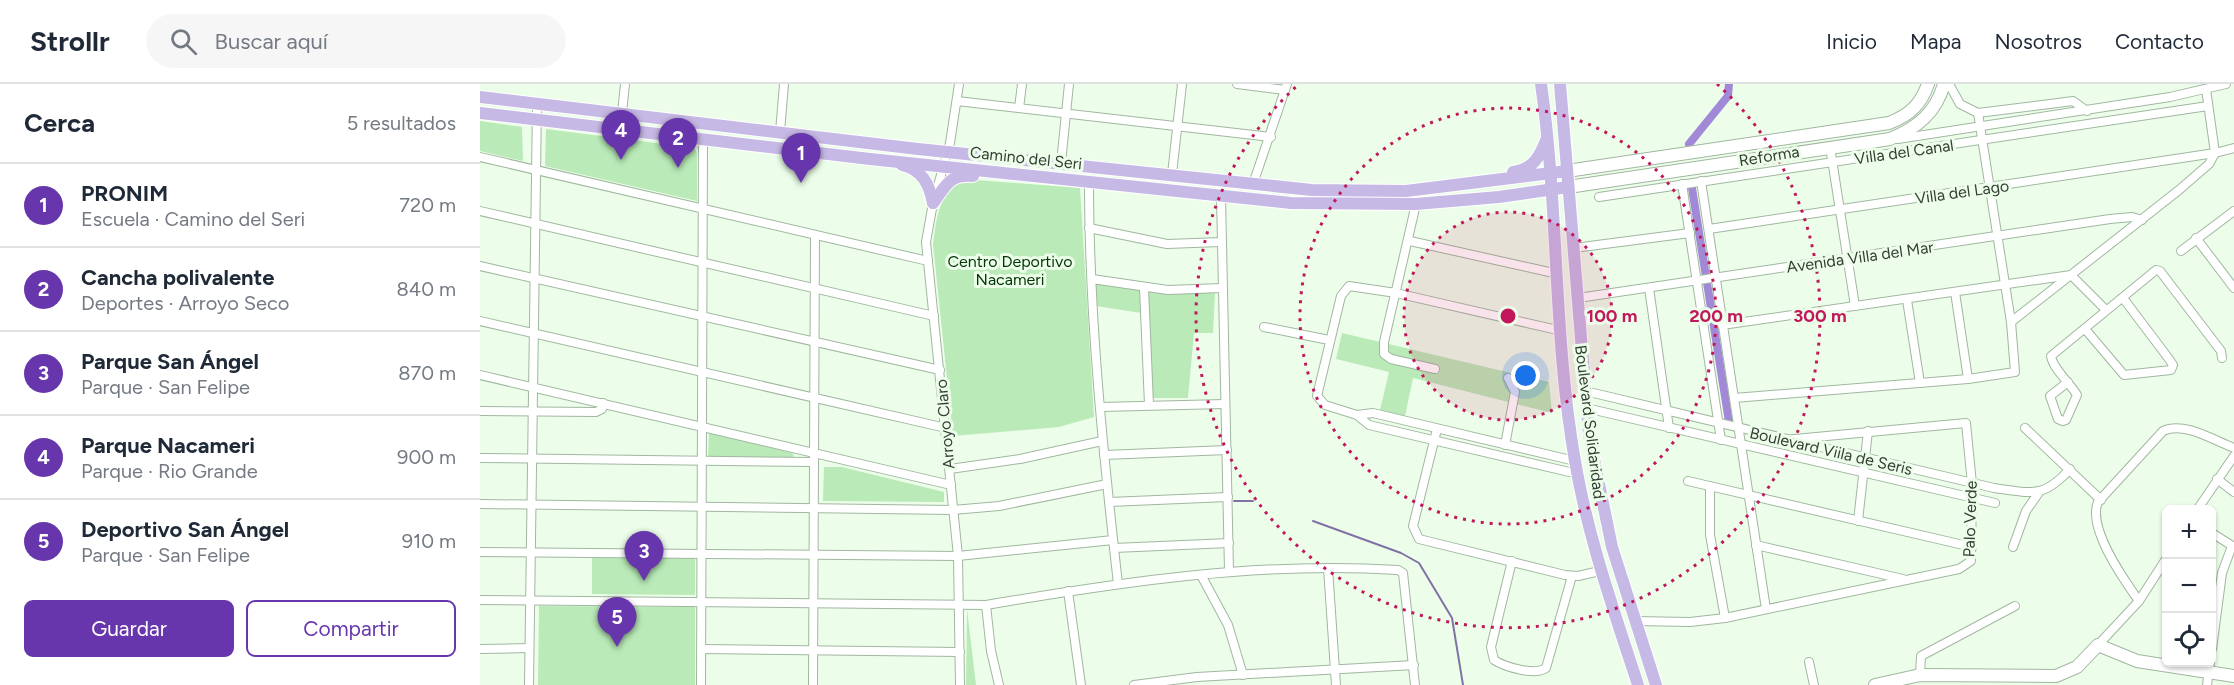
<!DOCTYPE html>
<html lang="es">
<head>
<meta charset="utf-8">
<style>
  :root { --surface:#fff; --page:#f6f6f7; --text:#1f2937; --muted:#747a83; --line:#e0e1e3; --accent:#6735ac }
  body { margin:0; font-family:Figtree,sans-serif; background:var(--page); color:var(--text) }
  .controls { position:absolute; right:18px; bottom:18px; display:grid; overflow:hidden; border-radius:9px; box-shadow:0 2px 4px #0004 }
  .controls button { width:54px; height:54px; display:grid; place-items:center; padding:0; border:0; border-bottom:2px solid var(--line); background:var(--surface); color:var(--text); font:30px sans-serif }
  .you { position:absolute; left:1046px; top:292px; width:21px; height:21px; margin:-15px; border:4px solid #fff; border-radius:50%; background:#1a73e8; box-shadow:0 0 0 9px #1a73e833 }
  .badge { display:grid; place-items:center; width:39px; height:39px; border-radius:50%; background:var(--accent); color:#fff; font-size:20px; font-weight:700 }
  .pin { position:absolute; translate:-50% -50px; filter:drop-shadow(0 2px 3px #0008) }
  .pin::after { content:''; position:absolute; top:32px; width:21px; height:18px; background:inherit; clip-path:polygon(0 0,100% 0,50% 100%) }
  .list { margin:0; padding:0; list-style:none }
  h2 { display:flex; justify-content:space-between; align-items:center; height:78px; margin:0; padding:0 24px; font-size:26px }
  h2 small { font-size:20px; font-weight:400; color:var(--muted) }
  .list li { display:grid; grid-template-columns:39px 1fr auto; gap:18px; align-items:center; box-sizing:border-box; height:84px; padding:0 24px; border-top:2px solid var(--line) }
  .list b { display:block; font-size:22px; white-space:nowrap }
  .list p { margin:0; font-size:20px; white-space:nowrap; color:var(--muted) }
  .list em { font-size:20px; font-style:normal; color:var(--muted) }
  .actions { display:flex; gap:12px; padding:18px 24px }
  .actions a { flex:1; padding:14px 0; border:2px solid var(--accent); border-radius:9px; text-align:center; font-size:21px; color:var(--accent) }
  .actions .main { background:var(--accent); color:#fff }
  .icon { flex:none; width:33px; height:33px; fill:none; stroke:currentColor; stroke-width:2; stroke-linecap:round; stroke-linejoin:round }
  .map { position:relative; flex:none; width:1754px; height:601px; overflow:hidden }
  header { display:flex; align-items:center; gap:36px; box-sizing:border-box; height:84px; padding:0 30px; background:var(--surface); border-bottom:2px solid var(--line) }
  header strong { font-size:28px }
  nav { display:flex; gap:33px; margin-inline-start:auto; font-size:21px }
  .search { width:420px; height:54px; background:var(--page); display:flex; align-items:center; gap:15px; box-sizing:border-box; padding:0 21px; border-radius:33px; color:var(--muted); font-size:22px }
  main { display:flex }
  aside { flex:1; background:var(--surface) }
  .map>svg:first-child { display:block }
  .green { fill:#b9eab7 }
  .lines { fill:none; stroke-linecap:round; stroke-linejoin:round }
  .stream { stroke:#8172a6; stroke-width:2 }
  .canal { stroke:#a289d8; stroke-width:8 }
  .street-casing { stroke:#a1b7a0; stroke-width:10 }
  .secondary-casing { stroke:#a1b7a0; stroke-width:14 }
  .primary-casing { stroke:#fff; stroke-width:14 }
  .street { stroke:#fff; stroke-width:8 }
  .secondary { stroke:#fff; stroke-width:12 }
  .primary { stroke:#c7b9e5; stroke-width:12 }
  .ring { fill:none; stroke:#c2185b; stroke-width:3; stroke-dasharray:3 6 }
  .labels { text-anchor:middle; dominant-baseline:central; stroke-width:6; stroke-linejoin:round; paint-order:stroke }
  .street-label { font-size:16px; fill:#343d33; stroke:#ecfeea }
  .park-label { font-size:16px; fill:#033306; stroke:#ecfeea }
  .centre { fill:#c2185b; stroke:#ecfeea; stroke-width:3 }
  .ring-label { font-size:18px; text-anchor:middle; font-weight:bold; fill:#c2185b; stroke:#ecfeea; stroke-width:6; stroke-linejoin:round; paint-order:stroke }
</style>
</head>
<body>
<header>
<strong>Strollr</strong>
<div class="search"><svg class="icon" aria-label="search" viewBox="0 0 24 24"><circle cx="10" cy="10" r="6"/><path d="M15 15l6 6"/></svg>Buscar aquí</div>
<nav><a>Inicio</a><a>Mapa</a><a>Nosotros</a><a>Contacto</a></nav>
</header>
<main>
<aside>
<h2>Cerca<small>5 resultados</small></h2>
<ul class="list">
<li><span class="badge">1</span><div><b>PRONIM</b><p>Escuela · Camino del Seri</p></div><em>720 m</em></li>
<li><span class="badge">2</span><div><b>Cancha polivalente</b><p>Deportes · Arroyo Seco</p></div><em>840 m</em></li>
<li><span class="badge">3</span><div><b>Parque San Ángel</b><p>Parque · San Felipe</p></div><em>870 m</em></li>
<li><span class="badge">4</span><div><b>Parque Nacameri</b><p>Parque · Rio Grande</p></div><em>900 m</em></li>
<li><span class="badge">5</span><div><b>Deportivo San Ángel</b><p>Parque · San Felipe</p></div><em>910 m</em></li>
</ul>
<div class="actions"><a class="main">Guardar</a><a>Compartir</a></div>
</aside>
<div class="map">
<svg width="1754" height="601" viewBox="0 0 1754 601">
  <rect width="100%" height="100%" fill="#ecfeea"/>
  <g class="green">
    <polygon points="0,37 42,43 43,77 0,67"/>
    <polygon points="66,45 214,64 217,69 217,117 65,82"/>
    <path d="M483 95 600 104 614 333 579 343 473 352 453 160C457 133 458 110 483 95Z"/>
    <polygon points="614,198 693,210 735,208 733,249 714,249 708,314 673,314 668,230 616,222"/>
    <polygon points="862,249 1069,298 1072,329 933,294 925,332 900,326 909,288 856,275"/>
    <polygon points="229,348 312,369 314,371 312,374 228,373"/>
    <polygon points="344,383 362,383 464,408 464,418 343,417"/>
    <polygon points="112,473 215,474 215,511 112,510"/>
    <polygon points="59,522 215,523 215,601 58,601"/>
    <polygon points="487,525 496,601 486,601"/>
  </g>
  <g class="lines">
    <g class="stream">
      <polyline points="754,417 773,417"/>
      <polyline points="833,437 921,469 939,479 972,534 983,601"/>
    </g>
    <g class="canal">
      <polyline points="1209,60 1248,12 1249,0"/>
      <polyline points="1212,104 1249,338"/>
    </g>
    <defs>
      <g id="street">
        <polyline points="479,0 470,59 453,119 446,158 478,472 480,601"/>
        <polyline points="757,0 805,6"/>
        <polyline points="1469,0 1480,20 1498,29 1593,17 1607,27"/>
        <polyline points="1726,5 1735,69"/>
        <polyline points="477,17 791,53"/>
        <polyline points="539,24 542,0"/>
        <polyline points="142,29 145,0"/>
        <polyline points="300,48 304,0"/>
        <polyline points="1418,55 1690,13 1746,0"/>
        <polyline points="1350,63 1375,222"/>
        <polyline points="0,73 448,177"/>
        <polyline points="581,79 589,0"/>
        <polyline points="692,90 702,0"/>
        <polyline points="1221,97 1286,525"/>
        <path d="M609 98C609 232 623 367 638 500"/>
        <polyline points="773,100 807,0"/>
        <polyline points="1202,100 1241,356"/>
        <polyline points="741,112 749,487"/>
        <polyline points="1119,113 1728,22"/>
        <polyline points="936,120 904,258 904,270 911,275 955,285"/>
        <polyline points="0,127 454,232"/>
        <polyline points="609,144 687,160 741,158"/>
        <polyline points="1229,145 1735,69 1754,64"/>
        <polyline points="1716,154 1754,204"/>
        <polyline points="930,157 1078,190"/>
        <polyline points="1094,164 1210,149"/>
        <polyline points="1701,167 1754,127"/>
        <polyline points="0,182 460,286"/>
        <polyline points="612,195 688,206 742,204"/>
        <polyline points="664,204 669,321"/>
        <polyline points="1169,204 1189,344"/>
        <polyline points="1475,208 1488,295"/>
        <polyline points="1098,214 1630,135 1652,133 1662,136"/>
        <polyline points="1427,216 1440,299"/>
        <polyline points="0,237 466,344"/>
        <polyline points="1531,238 1699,106 1729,80 1735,69"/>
        <polyline points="1242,241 1591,191 1626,226"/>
        <polyline points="784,243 849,256"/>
        <polyline points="1605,245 1644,291 1691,286 1693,281 1689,275 1643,214"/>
        <polyline points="1082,247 916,209 869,202 861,212 837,312 845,321 877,331 889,341 1098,390"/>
        <polyline points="0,291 471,401"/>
        <path d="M1588 298 1570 312 1578 335 1583 337 1586 336 1597 311C1590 299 1573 285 1571 272L1676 186 1680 187 1741 267 1742 274"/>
        <path d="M1105 307 1514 404C1551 409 1563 415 1590 385"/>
        <polyline points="1254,314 1488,295 1535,288 1531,238 1498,29"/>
        <polyline points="620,323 745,320"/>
        <polyline points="1106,324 1515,419"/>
        <polyline points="0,327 116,328 122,325 123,319"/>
        <polyline points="877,331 893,329 1095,377"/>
        <polyline points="1545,344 1621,416"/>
        <polyline points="957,345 933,442 939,455 1085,491 1098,492 1120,487"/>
        <polyline points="1025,361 1035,308 1028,294"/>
        <polyline points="624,371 747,366"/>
        <polyline points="0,374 334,378"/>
        <polyline points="470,385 540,375 622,357"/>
        <polyline points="1737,395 1754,408"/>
        <polyline points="1208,397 1492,463"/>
        <polyline points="1230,402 1230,451 1245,534"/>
        <polyline points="629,418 748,413"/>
        <polyline points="0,420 473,426 519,422 627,400"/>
        <polyline points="1717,426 1754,372"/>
        <polyline points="1378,437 1388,347"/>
        <polyline points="1732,449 1754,463"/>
        <polyline points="1276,461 1423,495"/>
        <polyline points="1533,463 1546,427 1560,407"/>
        <polyline points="634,464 749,459"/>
        <polyline points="0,468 478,472 633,456"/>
        <path d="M1032 477 1011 563 1014 576C1025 583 1055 592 1066 584L1092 492"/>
        <polyline points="848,484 856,601"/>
        <polyline points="721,491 748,541 763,591"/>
        <polyline points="588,507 601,601"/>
        <path d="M0 516 506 521C642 498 780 477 918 486L923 489 935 601"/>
        <path d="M1659 517C1644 496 1607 444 1618 418L1683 347C1704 337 1733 356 1754 364"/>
        <polyline points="506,521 511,567 519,601"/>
        <polyline points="1154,537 1210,538 1245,534 1479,485 1491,477 1492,400 1486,339 1304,356"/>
        <polyline points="1618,561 1659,517 1686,475"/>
        <polyline points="0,565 49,564"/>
        <polyline points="221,565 480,568"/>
        <polyline points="1732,565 1742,489 1752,462"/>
        <polyline points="1329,578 1334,601"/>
        <polyline points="1440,591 1441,572 1535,522"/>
        <polyline points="49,601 57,19"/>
        <polyline points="221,601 223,56"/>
        <polyline points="333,601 335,151"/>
        <polyline points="654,601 717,593 934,581"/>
        <polyline points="1727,601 1730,578"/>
      </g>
      <g id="secondary">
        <path d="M1087 87 1409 39C1430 31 1441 20 1448 0"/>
        <path d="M1088 103 1410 55C1437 44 1456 29 1464 0"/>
        <polyline points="1395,601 1440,591 1576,592 1597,583 1618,561 1657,577 1754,592"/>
      </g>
      <g id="primary">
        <path d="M1061 0C1079 125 1073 253 1095 377 1108 454 1134 527 1158 601"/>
        <polyline points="1080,0 1109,351 1132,463 1176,601"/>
        <polyline points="0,13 438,65 832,106 926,107 1087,87"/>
        <polyline points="0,29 390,75 811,119 936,120 1019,113 1088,103"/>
        <path d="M422 81C442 86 449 99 453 119"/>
        <path d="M1033 88C1054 85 1060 72 1067 54"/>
        <path d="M453 119C466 102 469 90 493 92"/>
      </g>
    </defs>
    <use href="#street" class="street-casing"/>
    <use href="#secondary" class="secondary-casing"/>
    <use href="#primary" class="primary-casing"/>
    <use href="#street" class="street"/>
    <use href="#secondary" class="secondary"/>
    <use href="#primary" class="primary"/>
  </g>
  <circle cx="1028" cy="232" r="104" fill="#c2185b" fill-opacity=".12"/>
  <g class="ring">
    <circle cx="1028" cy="232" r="104"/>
    <circle cx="1028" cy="232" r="208"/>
    <path d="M1237 0A312 312 0 1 1 819 0"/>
  </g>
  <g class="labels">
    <g class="street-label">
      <text transform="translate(1424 68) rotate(-8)">Villa del Canal</text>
      <text transform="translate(1289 72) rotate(-9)">Reforma</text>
      <text transform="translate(546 74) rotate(6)">Camino del Seri</text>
      <text transform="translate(1482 108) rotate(-8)">Villa del Lago</text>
      <text transform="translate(1380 173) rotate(-8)">Avenida Villa del Mar</text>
      <text transform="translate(1110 338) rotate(83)">Boulevard Solidaridad</text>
      <text transform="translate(465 340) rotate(-95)">Arroyo Claro</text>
      <text transform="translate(1351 367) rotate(13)">Boulevard Viila de Seris</text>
      <text transform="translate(1490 435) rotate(-88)">Palo Verde</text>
    </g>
    <g class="park-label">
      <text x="530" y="177">Centro Deportivo<tspan x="530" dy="18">Nacameri</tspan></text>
    </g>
  </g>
  <circle cx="1028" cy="232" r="9" class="centre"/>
  <g class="ring-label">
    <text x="1132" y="238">100 m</text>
    <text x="1236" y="238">200 m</text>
    <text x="1340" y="238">300 m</text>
  </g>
</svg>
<div class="controls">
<button>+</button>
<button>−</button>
<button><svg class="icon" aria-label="locate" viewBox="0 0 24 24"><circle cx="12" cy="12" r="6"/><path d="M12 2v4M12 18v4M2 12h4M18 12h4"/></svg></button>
</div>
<div class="you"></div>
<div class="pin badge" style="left:321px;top:99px">1</div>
<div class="pin badge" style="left:198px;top:84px">2</div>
<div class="pin badge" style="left:164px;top:497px">3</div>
<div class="pin badge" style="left:141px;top:76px">4</div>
<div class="pin badge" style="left:137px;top:563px">5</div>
</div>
</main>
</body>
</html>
